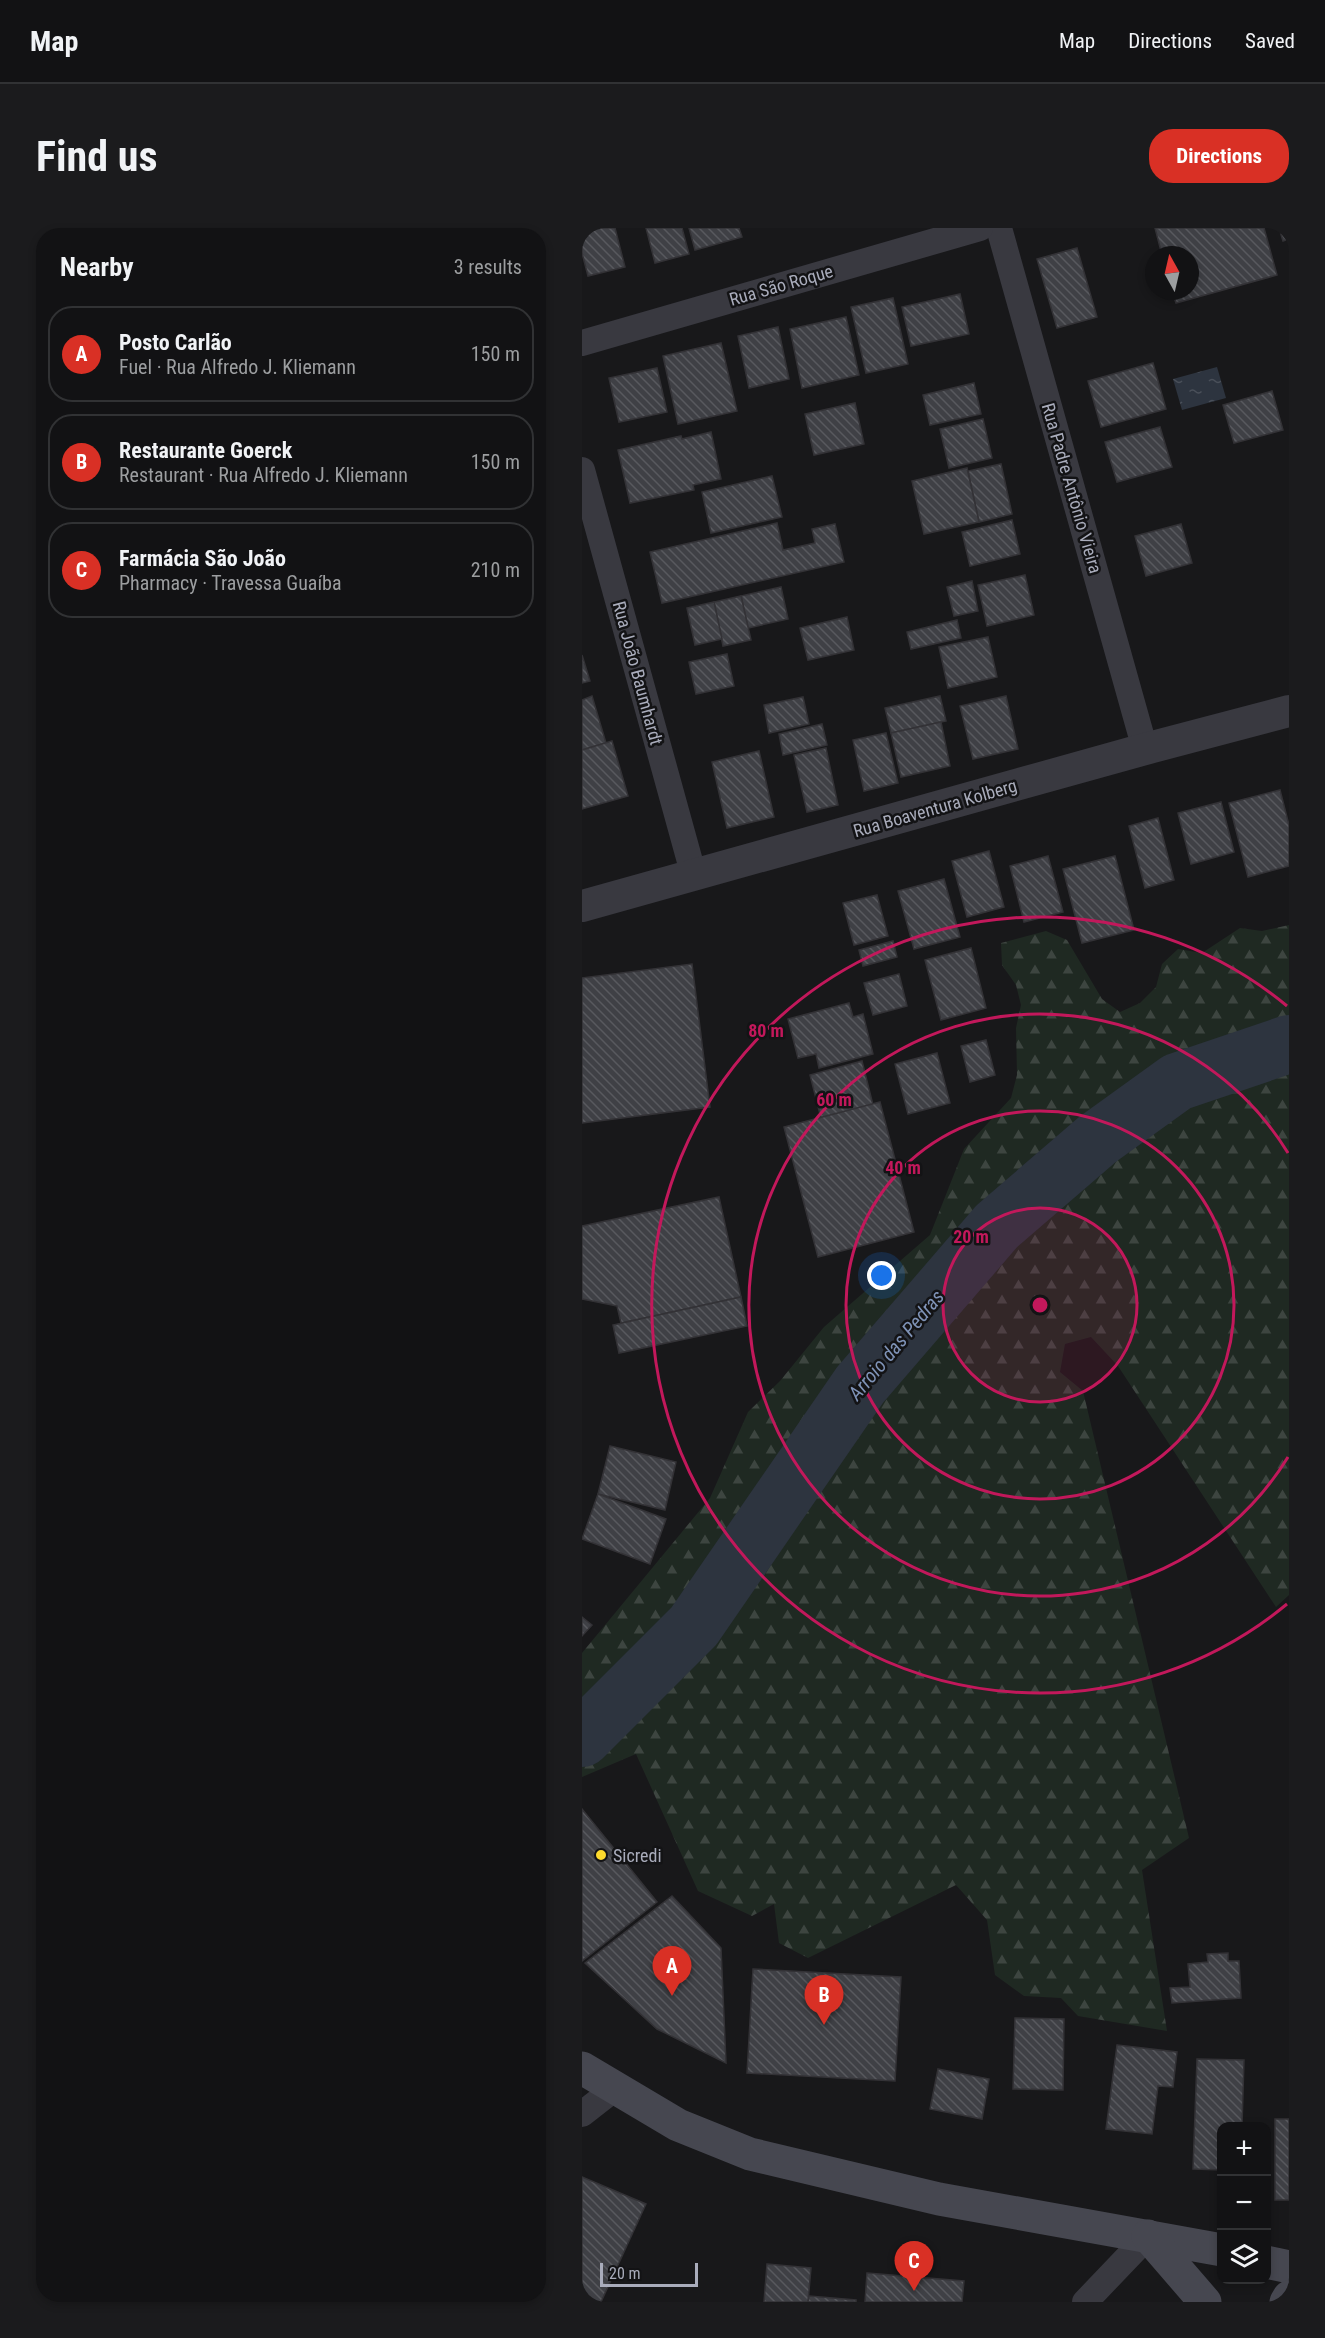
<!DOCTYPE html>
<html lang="en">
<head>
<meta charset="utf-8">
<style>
  :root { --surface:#121214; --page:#1b1b1d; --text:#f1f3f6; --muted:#9c9ea0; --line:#313234; --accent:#d93025 }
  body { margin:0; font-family:"Roboto Condensed",sans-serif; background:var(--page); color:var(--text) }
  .controls { position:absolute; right:18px; bottom:18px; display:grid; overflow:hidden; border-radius:12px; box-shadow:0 3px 9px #0003 }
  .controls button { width:54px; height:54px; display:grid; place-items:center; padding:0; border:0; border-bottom:2px solid var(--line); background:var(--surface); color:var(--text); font:30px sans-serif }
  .compass { position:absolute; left:563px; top:18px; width:54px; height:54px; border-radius:50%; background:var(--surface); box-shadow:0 3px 9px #0003; rotate:352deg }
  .scale { position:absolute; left:18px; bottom:15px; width:98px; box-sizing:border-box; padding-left:6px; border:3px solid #a9acbb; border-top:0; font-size:16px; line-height:21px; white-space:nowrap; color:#a9acbb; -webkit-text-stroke:4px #131315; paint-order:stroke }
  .you { position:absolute; left:300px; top:1048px; width:21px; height:21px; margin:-15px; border:4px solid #fff; border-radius:50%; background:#1a73e8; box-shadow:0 0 0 9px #1a73e833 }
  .badge { display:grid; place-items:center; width:39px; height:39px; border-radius:50%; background:var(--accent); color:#fff; font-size:20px; font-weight:700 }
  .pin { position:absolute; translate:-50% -50px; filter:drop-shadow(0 2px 3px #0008) }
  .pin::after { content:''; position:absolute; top:32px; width:21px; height:18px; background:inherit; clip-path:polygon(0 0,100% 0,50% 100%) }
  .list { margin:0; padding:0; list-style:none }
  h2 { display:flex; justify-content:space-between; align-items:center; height:78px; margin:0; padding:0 24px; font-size:26px }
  h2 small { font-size:20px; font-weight:400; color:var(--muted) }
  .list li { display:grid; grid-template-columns:39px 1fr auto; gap:18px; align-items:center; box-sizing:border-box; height:96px; margin:0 12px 12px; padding:0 12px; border:2px solid var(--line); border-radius:24px }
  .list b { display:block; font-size:22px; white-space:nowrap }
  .list p { margin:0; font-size:20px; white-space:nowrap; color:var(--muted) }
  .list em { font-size:20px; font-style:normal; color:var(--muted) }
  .icon { flex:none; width:33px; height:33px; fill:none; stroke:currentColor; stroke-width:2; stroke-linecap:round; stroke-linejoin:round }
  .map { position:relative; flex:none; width:707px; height:2074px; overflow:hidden; border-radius:24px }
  header { display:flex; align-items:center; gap:36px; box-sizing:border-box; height:84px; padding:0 30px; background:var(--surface); border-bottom:2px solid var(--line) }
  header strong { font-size:28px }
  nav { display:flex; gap:33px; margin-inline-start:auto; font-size:21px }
  .intro { display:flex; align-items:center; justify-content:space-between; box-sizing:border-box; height:144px; padding:0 36px }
  h1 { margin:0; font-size:42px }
  .button { padding:15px 27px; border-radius:24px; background:var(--accent); color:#fff; font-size:21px; font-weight:700 }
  main { display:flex; gap:36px; padding:0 36px }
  aside { flex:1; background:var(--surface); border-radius:24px; box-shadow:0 3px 9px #0003 }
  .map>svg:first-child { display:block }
  .forest { fill:url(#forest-firs) }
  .water { fill:url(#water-ripples) }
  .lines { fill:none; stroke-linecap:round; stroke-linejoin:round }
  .river { stroke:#2d343f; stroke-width:58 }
  .building { fill:url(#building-back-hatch); stroke:#333236; stroke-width:1.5 }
  .minor { stroke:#393940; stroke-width:26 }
  .tertiary { stroke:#393940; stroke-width:32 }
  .secondary { stroke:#464750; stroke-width:33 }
  .ring { fill:none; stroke:#c2185b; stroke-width:3 }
  .poi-dot { fill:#fdda2d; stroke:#131315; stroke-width:2 }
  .labels { text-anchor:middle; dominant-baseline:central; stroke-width:5; stroke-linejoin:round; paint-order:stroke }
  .street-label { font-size:18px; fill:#a9acbb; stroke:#131315 }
  .poi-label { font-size:18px; fill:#a9acbb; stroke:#131315; text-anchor:start }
  .water-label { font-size:20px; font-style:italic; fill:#7f93b7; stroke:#131315 }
  .centre { fill:#c2185b; stroke:#131315; stroke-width:3 }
  .ring-label { font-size:18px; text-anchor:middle; font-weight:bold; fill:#c2185b; stroke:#131315; stroke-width:5; stroke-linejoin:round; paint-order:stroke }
</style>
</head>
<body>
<header>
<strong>Map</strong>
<nav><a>Map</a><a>Directions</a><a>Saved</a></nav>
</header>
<div class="intro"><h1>Find us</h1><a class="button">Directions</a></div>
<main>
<aside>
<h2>Nearby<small>3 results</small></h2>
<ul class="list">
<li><span class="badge">A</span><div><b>Posto Carlão</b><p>Fuel · Rua Alfredo J. Kliemann</p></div><em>150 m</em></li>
<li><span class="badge">B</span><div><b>Restaurante Goerck</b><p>Restaurant · Rua Alfredo J. Kliemann</p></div><em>150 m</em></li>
<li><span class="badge">C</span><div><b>Farmácia São João</b><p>Pharmacy · Travessa Guaíba</p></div><em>210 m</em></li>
</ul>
</aside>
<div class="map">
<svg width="707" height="2074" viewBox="0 0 707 2074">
  <defs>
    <pattern id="forest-firs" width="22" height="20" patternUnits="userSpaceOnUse" patternTransform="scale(1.5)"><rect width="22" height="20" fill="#1f2922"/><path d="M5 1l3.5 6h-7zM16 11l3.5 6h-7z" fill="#3d4540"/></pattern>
    <pattern id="water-ripples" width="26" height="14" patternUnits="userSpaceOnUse" patternTransform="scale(1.5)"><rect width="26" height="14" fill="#2d343f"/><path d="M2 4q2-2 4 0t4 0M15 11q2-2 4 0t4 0" fill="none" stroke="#494f59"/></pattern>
    <pattern id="building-back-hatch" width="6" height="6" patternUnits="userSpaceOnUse" patternTransform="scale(1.5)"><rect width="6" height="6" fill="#3f4045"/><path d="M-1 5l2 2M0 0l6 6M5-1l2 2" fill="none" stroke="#58595e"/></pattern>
  </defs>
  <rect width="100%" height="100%" fill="#18181a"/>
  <polygon class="forest" points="707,697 707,1367 694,1379 536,1138 509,1109 483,1116 478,1144 501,1163 607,1610 560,1642 585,1803 496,1788 479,1770 442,1768 413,1747 405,1692 374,1657 226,1730 197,1715 192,1676 170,1688 116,1663 54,1526 0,1549 0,1425 128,1270 166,1184 198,1153 242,1099 348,1007 382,921 429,870 435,847 434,800 439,777 434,757 420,737 419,715 464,703 485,712 520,771 538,784 558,775 574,759 580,736 596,721 620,725 658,700 680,703"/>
  <polygon class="water" points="635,139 644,170 600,182 591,151"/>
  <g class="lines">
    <polyline class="river" points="0,1510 112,1398 278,1157 415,998 516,911 595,854 707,816"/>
  </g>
  <g class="building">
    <polygon points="0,0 33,0 43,39 6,48 0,25"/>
    <polygon points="64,0 100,0 107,26 73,35"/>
    <polygon points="107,0 157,0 160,9 113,22"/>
    <polygon points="573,0 682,0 695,47 594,75 590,63 608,63 608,27 580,27"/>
    <polygon points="697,0 707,0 707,11 701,13"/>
    <polygon points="495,20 515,89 475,100 455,31"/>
    <polygon points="378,66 387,106 329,118 320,79"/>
    <polygon points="311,70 326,136 284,145 269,79"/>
    <polygon points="264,89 277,147 220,160 208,101"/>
    <polygon points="196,99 207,151 167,160 156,108"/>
    <polygon points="139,115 155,183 96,196 81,128"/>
    <polygon points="571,135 584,181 519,199 506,153"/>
    <polygon points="75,140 85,184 37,194 27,150"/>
    <polygon points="392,155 399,186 348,197 341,167"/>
    <polygon points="690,163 701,202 652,215 641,177"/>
    <polygon points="273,175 282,216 232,227 223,186"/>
    <polygon points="401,191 410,230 367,240 358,201"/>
    <polygon points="578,199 590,239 535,254 523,214"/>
    <polygon points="129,204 139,251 111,257 112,262 48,275 36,222 99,208 100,211"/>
    <polygon points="419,236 430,286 397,294 386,243"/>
    <polygon points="385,240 397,294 342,306 330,253"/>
    <polygon points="190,248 200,289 129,305 120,264"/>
    <polygon points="430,292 438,326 388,338 380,304"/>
    <polygon points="195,295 201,322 233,315 230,301 253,296 262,334 80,375 68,324"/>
    <polygon points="599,296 610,335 564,348 553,308"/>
    <polygon points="443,347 452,387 405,398 396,357"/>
    <polygon points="390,353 396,383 372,388 365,359"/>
    <polygon points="199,359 206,391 166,400 159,368"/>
    <polygon points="159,368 169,412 141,418 132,374"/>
    <polygon points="132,374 140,411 113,417 105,380"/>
    <polygon points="265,389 272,422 226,432 218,400"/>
    <polygon points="375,392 379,410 329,421 325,404"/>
    <polygon points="406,409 415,449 366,460 357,419"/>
    <polygon points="145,426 152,458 114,466 107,434"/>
    <polygon points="0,427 8,453 0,455"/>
    <polygon points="10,468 24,515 0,522 0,472"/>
    <polygon points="358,468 364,493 309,505 303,480"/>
    <polygon points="424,468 436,521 391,531 378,478"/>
    <polygon points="221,469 227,496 187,505 182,477"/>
    <polygon points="359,494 368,538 319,549 309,505"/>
    <polygon points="240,496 245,517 201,527 197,506"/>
    <polygon points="304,505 316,555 282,563 271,512"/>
    <polygon points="30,513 46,568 0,581 0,522"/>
    <polygon points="244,520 256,577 225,584 212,527"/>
    <polygon points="177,523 192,589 145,600 130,534"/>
    <polygon points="698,562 707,597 707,638 666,649 647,575"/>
    <polygon points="639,574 652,624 609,636 596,585"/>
    <polygon points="576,590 592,652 563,660 547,598"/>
    <polygon points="407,623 422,679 385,689 370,633"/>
    <polygon points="466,628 481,684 442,694 428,638"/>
    <polygon points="533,628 552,702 500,715 481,641"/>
    <polygon points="362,651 378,709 332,721 316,663"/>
    <polygon points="295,667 306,708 272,717 261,675"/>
    <polygon points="311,713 315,729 281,738 277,722"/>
    <polygon points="389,720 404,780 359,792 343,732"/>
    <polygon points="110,736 128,879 0,895 0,750"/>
    <polygon points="317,746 325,778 291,787 282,755"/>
    <polygon points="267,775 271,789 281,786 291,826 237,840 234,826 216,830 206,791"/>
    <polygon points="404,812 413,847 388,854 379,818"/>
    <polygon points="355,825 368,875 326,886 313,836"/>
    <polygon points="280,833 291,877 239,890 228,847"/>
    <polygon points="298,874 332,1004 236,1029 202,899"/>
    <polygon points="137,969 159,1069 39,1095 35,1078 0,1071 0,998"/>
    <polygon points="159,1069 165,1098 37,1125 31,1097"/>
    <polygon points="28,1218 94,1234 83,1282 16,1266"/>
    <polygon points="16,1266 84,1291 68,1336 0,1311"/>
    <polygon points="0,1389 10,1397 0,1408"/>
    <polygon points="0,1581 75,1674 0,1733"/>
    <polygon points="90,1668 139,1720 144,1835 75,1801 3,1735"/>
    <polygon points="646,1725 646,1733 657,1733 659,1770 590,1775 588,1760 608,1759 606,1736 626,1734 625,1726"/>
    <polygon points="171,1741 319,1749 313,1853 165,1845"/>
    <polygon points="433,1790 482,1791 481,1862 431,1861"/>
    <polygon points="535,1817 595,1824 591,1859 576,1858 570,1906 524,1901"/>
    <polygon points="615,1831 662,1832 660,1898 640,1898 640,1942 611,1941"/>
    <polygon points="356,1841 407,1851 400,1891 348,1881"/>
    <rect x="693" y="1891" width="14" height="81"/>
    <polygon points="0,1949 64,1976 19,2074 0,2074"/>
    <polygon points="185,2036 229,2040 226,2074 182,2074"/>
    <polygon points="285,2045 382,2053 380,2074 283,2074"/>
    <polygon points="227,2068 274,2072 274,2074 226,2074"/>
  </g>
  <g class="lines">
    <g class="minor">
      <polyline points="417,0 563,521"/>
      <polyline points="0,115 398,0"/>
      <polyline points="0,242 112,648"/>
      <polyline points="0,1886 32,1861"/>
      <polyline points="503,2074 566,2008"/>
    </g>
    <polyline class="tertiary" points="0,678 563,521 707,483"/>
    <g class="secondary">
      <polyline points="0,1840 96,1897 168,1926 357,1971 640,2022"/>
      <polyline points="566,2008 623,2074"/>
      <polyline points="684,2034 707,2039"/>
      <polyline points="704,2074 707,2069"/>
    </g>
  </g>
  <circle cx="458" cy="1077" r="97" fill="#c2185b" fill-opacity=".12"/>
  <g class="ring">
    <circle cx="458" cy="1077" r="97"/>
    <circle cx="458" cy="1077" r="194"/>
    <path d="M706 1229A291 291 0 1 1 706 925"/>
    <path d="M705 1376A388 388 0 1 1 705 778"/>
  </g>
  <circle class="poi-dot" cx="19" cy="1627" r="6"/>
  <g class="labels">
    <g class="street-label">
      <text transform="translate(199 57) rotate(-16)">Rua São Roque</text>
      <text transform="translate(490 260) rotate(74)">Rua Padre Antônio Vieira</text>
      <text transform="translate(56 445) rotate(75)">Rua João Baumhardt</text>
      <text transform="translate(353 580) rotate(-16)">Rua Boaventura Kolberg</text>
    </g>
    <g class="poi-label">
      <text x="31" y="1627">Sicredi</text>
    </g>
    <g class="water-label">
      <text transform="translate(314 1117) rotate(-50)">Arroio das Pedras</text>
    </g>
  </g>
  <circle cx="458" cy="1077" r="9" class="centre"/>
  <g class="ring-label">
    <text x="184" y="809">80 m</text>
    <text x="252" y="878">60 m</text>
    <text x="321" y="946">40 m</text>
    <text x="389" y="1015">20 m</text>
  </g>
</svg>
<div class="controls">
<button>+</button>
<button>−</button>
<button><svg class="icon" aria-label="layers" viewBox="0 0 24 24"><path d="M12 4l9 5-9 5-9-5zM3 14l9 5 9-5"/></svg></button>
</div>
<svg class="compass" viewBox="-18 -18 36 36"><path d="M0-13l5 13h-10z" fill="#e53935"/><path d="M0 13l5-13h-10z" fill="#9c9ea0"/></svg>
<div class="scale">20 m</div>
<div class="you"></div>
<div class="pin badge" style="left:90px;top:1768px">A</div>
<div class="pin badge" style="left:242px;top:1797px">B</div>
<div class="pin badge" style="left:332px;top:2063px">C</div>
</div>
</main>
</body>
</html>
